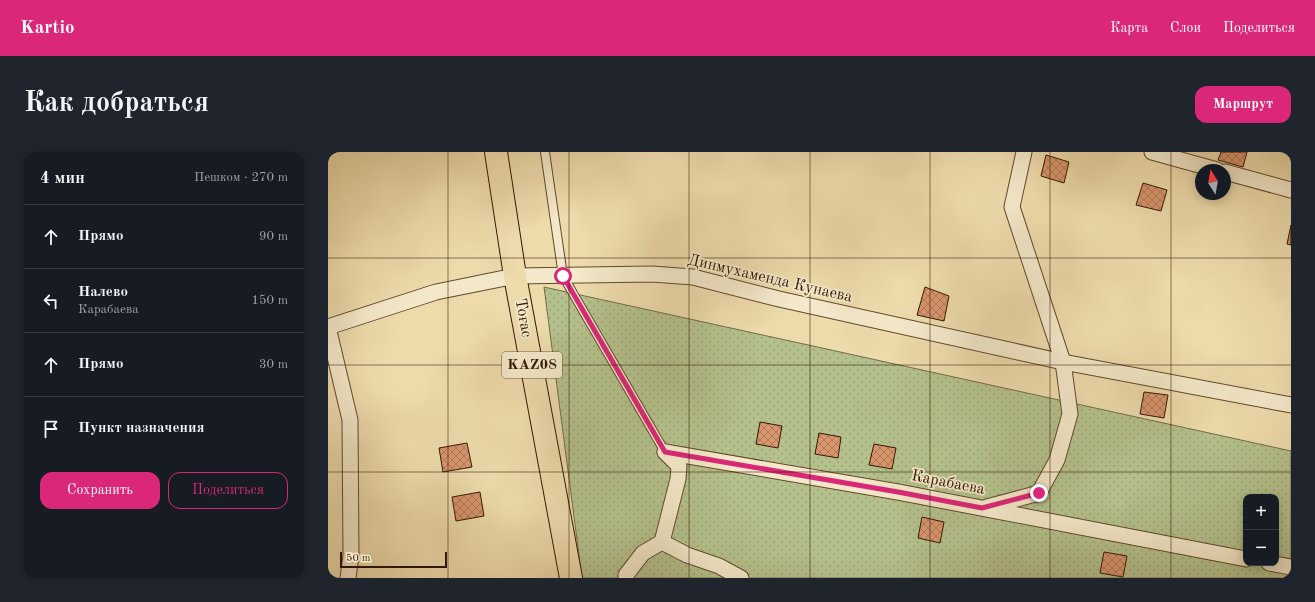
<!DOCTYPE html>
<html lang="ru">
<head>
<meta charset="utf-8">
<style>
  :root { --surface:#171b24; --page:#20242c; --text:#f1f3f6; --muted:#9ea1a6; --line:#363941; --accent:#db2777 }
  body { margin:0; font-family:"Old Standard TT",serif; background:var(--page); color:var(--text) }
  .controls { position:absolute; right:12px; bottom:12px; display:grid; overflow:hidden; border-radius:8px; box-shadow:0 2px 10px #0003 }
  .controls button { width:36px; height:36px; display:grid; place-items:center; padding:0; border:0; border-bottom:1px solid var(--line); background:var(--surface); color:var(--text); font:20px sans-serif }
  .compass { position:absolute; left:867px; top:12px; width:36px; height:36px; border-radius:50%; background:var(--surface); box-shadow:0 2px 10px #0003; rotate:349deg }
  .scale { position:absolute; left:12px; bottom:10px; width:107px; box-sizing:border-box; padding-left:4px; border:2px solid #331802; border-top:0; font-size:11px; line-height:14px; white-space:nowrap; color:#331802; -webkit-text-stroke:3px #f3e8c9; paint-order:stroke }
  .stop { position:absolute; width:12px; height:12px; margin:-9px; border:3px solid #db2777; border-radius:50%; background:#fff }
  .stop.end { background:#db2777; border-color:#fff; box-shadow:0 1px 4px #0008 }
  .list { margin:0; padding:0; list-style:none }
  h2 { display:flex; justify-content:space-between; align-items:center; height:52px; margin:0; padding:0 16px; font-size:17px }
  h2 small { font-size:13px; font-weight:400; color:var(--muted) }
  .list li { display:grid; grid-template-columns:26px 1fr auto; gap:12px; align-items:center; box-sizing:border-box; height:64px; padding:0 16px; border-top:1px solid var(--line) }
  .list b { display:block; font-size:15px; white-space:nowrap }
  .list p { margin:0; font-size:13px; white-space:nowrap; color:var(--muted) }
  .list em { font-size:13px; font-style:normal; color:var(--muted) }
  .actions { display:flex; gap:8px; padding:12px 16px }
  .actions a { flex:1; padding:9px 0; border:1px solid var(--accent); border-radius:12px; text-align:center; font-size:14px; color:var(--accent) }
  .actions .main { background:var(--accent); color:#fff }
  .icon { flex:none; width:22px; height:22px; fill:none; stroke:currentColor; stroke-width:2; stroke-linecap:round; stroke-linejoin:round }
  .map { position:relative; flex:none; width:963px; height:426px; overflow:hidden; border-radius:12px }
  header { display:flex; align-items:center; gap:24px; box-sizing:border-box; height:56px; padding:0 20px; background:var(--accent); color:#fff }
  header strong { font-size:19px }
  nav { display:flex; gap:22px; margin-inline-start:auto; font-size:14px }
  .intro { display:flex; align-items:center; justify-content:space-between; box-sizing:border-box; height:96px; padding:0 24px }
  h1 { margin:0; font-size:28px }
  .button { padding:10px 18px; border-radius:12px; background:var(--accent); color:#fff; font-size:14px; font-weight:700 }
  main { display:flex; gap:24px; padding:0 24px }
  aside { flex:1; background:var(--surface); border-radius:12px; box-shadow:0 2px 10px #0003 }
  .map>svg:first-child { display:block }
  .garden { fill:url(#garden-dots); stroke:#746c47; fill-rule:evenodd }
  .building { fill:url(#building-cross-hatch); stroke:#331802 }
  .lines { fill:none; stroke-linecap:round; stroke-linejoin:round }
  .lane-casing { stroke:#62492c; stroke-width:10 }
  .street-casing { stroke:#62492c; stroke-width:17 }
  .highway-casing { stroke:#331802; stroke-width:24 }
  .lane { stroke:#f3e8c9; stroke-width:8 }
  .street { stroke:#f3e8c9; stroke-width:15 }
  .highway { stroke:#eddbac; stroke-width:22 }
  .route { stroke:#db2777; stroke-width:5 }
  .grid { fill:none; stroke:#331802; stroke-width:1; stroke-opacity:0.55 }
  .labels { text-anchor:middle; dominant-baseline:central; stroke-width:3.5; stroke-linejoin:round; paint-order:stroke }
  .shield { fill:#f3e8c9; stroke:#6d563e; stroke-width:1 }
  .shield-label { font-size:15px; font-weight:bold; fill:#331802 }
  .street-label { font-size:16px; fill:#331802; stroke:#f3e8c9 }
</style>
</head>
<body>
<header>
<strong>Kartio</strong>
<nav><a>Карта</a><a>Слои</a><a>Поделиться</a></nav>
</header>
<div class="intro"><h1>Как добраться</h1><a class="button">Маршрут</a></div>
<main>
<aside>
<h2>4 мин<small>Пешком · 270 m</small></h2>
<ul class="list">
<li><svg class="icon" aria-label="ahead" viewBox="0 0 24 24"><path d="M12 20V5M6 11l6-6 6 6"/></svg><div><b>Прямо</b></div><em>90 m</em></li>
<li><svg class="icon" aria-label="left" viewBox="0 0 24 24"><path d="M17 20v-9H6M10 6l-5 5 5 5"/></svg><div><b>Налево</b><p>Карабаева</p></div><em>150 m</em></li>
<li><svg class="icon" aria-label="ahead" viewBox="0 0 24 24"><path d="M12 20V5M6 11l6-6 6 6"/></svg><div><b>Прямо</b></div><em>30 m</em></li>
<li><svg class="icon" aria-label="arrive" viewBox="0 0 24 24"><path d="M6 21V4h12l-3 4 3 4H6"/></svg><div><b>Пункт назначения</b></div></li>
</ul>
<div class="actions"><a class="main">Сохранить</a><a>Поделиться</a></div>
</aside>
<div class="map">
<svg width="963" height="426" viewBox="0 0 963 426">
  <defs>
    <pattern id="garden-dots" width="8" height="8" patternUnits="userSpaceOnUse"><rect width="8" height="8" fill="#b4c18c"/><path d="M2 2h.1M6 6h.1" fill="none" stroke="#9ba577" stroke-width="1.8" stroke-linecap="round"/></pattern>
    <pattern id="building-cross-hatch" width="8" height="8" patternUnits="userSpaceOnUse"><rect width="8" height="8" fill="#d8956e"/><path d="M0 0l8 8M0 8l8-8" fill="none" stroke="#b07958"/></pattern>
  </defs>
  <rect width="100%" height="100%" fill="#eddbac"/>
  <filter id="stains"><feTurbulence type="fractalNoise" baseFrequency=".005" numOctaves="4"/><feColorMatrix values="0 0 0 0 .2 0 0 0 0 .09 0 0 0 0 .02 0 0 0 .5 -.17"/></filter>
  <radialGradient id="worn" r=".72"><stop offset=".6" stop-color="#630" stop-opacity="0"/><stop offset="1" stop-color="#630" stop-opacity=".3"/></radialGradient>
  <path class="garden" d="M216 135 963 299V426H254ZM918 345H948V411H918Z"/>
  <g class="building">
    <polygon points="893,0 919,0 915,15 890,8"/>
    <polygon points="718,3 741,10 736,31 713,24"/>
    <polygon points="815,31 839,38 833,59 808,53"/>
    <polygon points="963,73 963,93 959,92"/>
    <polygon points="597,135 621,144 616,169 589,163"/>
    <polygon points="816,240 840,243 836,266 812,262"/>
    <polygon points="432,270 454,274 450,296 428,292"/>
    <polygon points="491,281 513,285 510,306 487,302"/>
    <polygon points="139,291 144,315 115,320 111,296"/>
    <polygon points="546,292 568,296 564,317 541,313"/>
    <polygon points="152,340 156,364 128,369 124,345"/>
    <polygon points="594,365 616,370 612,391 590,386"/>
    <polygon points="776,400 799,404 795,425 772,421"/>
  </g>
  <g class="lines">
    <defs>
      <polyline id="lane" points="217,0 235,124 337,300"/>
      <g id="street">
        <polyline points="824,0 889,18"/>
        <polyline points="897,20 963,38"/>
        <polyline points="0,175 108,140 187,124 324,122 365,125 451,147 735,210 963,253"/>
        <polyline points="0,175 22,268 23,404 20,426"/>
        <polyline points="337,300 570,340 918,407"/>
        <polyline points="337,300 351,314 350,327 334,390 359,403 391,414 413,426"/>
        <polyline points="659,355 711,341 729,308 742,262 735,210 684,55 696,0"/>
        <polyline points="941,411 963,415"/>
        <polyline points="298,426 298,423 315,401 334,390"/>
      </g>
      <polyline id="highway" points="168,0 187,124 243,426"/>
    </defs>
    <use href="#lane" class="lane-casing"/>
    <use href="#street" class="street-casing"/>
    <use href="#highway" class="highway-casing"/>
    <use href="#lane" class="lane"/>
    <use href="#street" class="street"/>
    <use href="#highway" class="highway"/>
  </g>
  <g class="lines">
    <polyline class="route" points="235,124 337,300 570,340 654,356 711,341"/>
  </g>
  <path class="grid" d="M120 0V426M241 0V426M361 0V426M482 0V426M602 0V426M722 0V426M843 0V426M0 106H963M0 213H963M0 320H963"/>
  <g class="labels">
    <rect class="shield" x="174" y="200" width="60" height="26" rx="3"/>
    <g class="shield-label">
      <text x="204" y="213">KAZ08</text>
    </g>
    <g class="street-label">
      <text transform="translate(442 127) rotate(13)">Динмухаменда Кунаева</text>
      <text transform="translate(195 166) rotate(80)">Тоғас</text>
      <text transform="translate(620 331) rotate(11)">Карабаева</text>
    </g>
  </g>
  <rect width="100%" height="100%" filter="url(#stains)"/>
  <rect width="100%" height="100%" fill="url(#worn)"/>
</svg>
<div class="controls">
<button>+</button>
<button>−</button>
</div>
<svg class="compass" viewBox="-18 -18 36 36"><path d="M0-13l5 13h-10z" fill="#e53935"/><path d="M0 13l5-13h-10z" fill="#9ea1a6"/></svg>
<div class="scale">50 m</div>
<div class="stop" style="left:235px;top:124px"></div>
<div class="stop end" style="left:711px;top:341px"></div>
</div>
</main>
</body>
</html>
